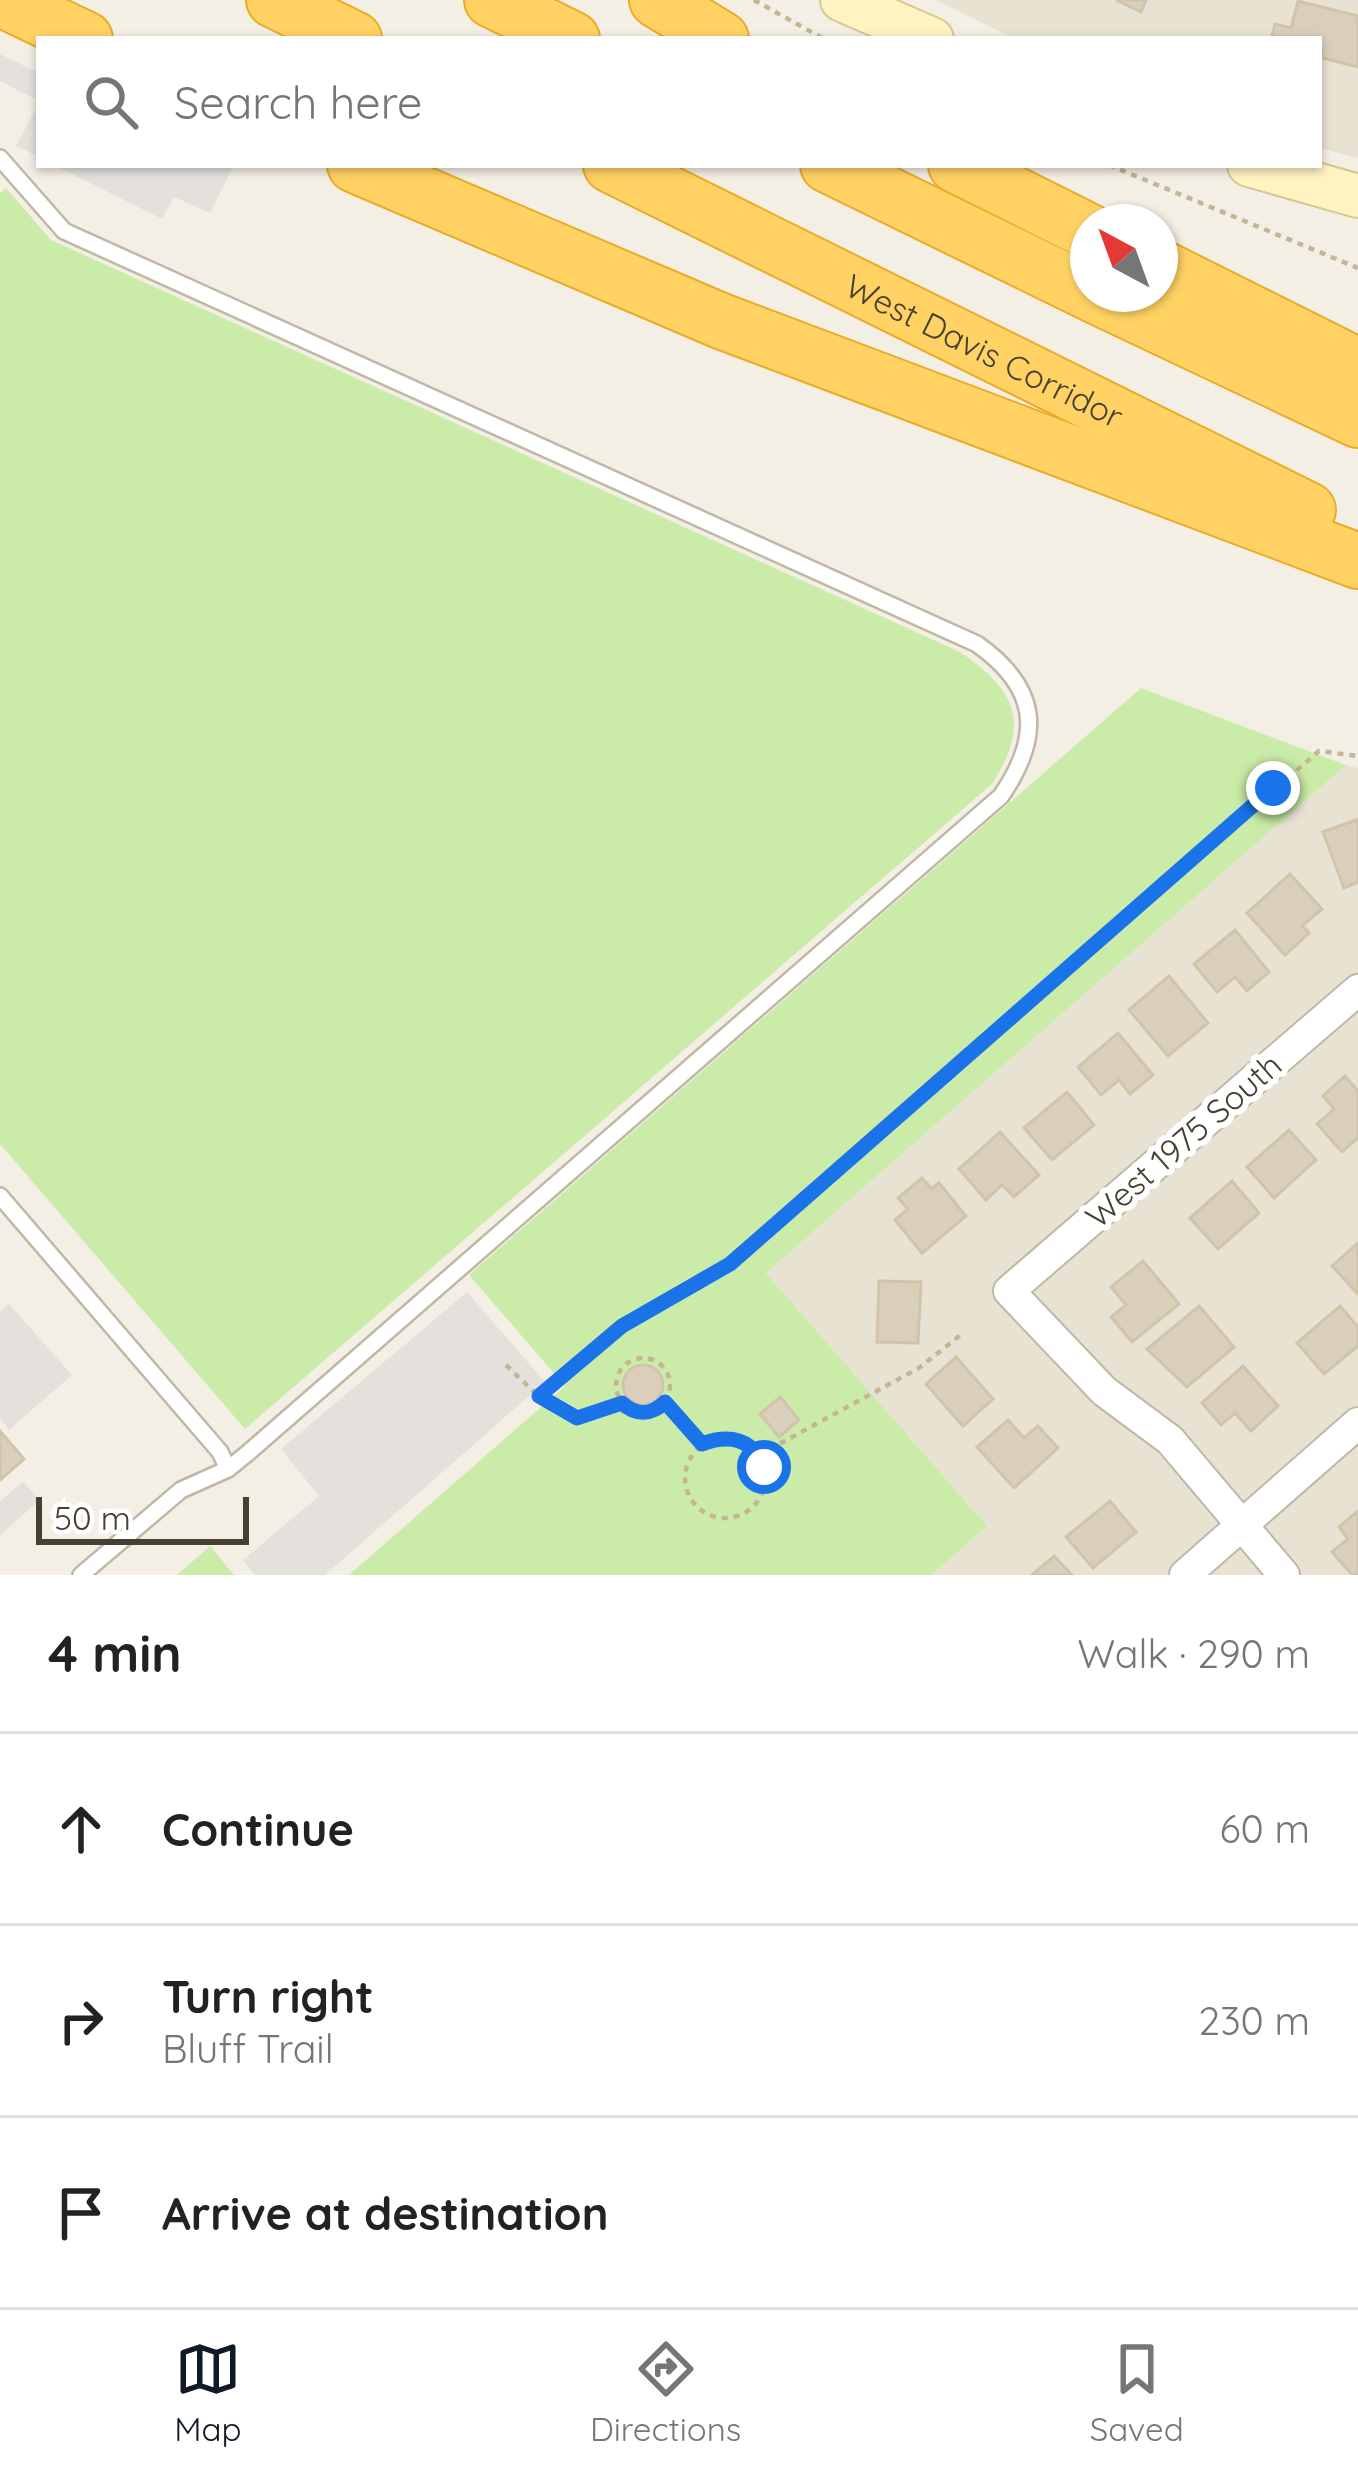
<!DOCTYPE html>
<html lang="en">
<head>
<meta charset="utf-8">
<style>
  :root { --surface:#fff; --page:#f6f6f6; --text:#222; --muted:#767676; --line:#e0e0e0; --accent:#111827 }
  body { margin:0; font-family:Quicksand,sans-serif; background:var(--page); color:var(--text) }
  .compass { position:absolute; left:1070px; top:204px; width:108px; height:108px; border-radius:50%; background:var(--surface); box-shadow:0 3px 9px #0004; rotate:319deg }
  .scale { position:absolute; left:36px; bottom:30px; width:213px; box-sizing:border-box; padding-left:12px; border:6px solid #464033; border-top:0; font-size:33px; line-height:42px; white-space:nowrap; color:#464033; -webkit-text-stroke:9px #fff; paint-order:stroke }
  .stop { position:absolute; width:36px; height:36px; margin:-27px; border:9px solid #1a73e8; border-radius:50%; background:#fff }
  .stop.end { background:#1a73e8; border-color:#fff; box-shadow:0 3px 12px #0008 }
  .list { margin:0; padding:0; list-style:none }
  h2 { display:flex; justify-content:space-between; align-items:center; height:156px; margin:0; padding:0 48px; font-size:51px }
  h2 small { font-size:39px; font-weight:400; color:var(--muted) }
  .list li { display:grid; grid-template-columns:78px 1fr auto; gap:36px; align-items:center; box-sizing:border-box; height:192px; padding:0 48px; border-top:3px solid var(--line) }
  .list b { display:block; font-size:45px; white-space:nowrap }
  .list p { margin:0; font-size:39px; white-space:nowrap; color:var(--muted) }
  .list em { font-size:39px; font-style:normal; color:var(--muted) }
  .icon { flex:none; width:66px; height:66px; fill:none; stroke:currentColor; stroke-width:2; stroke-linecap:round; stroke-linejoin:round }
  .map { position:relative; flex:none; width:1358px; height:1575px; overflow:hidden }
  .search { position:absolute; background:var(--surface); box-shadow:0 3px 9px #0004; left:36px; right:36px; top:36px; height:132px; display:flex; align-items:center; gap:30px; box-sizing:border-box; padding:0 42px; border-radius:0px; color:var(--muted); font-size:45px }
  .sheet { height:732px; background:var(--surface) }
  nav { display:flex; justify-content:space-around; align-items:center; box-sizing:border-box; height:168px; border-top:3px solid var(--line); background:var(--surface); font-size:33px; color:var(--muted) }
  nav a { display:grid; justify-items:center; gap:6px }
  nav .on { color:var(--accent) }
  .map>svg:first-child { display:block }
  .residential { fill:#e8e2d2 }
  .green { fill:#cbeca9 }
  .parking { fill:#e4e1dd }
  .building { fill:#d9cfbb; stroke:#d1c4ab; stroke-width:3 }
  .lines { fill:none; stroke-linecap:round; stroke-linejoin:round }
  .lane-casing { stroke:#c0b8a6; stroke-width:20 }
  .street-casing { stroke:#c0b8a6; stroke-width:34 }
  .secondary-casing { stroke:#d7c790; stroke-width:46 }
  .highway-casing { stroke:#eaab28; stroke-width:58 }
  .path { stroke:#c3b596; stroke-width:4.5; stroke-dasharray:6 6; stroke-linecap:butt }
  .lane { stroke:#fff; stroke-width:15 }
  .street { stroke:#fff; stroke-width:30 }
  .secondary { stroke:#fff3c2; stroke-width:42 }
  .highway { stroke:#ffd263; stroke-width:54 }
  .route { stroke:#1a73e8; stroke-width:15 }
  .labels { text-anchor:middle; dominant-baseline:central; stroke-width:12; stroke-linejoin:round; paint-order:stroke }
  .street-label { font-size:33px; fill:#464033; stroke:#fff }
</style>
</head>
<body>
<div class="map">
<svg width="1358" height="1575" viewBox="0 0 1358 1575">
  <rect width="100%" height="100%" fill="#f4efe4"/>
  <g class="residential">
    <polygon points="936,0 1358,0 1358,158 1319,148 1319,39 1015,39"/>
    <polygon points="1346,765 1358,768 1358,1575 930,1575 987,1526 766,1273"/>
  </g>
  <g class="green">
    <path d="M6 188 51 240 960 652C1017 691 1031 723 992 784L245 1429 0 1144V193Z"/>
    <polygon points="1141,688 1346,765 766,1273 987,1526 931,1575 349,1575 565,1386 469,1275"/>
    <polygon points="210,1546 234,1575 177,1575"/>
  </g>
  <g class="parking">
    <polygon points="0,54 39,73 39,101 0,81"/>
    <polygon points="39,103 39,157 16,146"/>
    <polygon points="54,165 224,165 232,169 210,213 174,197 162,219"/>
    <polygon points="467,1292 545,1382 325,1575 255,1575 243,1560 319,1496 281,1449"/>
    <polygon points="9,1304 72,1375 9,1430 0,1419 0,1312"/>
    <polygon points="23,1482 40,1500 0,1535 0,1501"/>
  </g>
  <g class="building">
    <polygon points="1116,0 1146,0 1141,12"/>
    <polygon points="1298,1 1358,16 1358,67 1319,57 1319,39 1271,39 1275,24 1291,28"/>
    <polygon points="1358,819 1358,882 1344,888 1323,832"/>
    <polygon points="1290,874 1322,909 1302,926 1309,933 1285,955 1247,913"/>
    <polygon points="1235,930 1269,972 1247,991 1235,977 1217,992 1194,964"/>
    <polygon points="1169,976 1208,1023 1168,1056 1129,1010"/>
    <polygon points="1118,1033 1153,1075 1130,1094 1119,1080 1101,1095 1078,1067"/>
    <polygon points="1345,1076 1358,1091 1358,1138 1342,1152 1317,1124 1334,1109 1323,1096"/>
    <polygon points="1067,1092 1094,1125 1052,1160 1024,1128"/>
    <polygon points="1289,1130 1316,1160 1274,1198 1247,1167"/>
    <polygon points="1000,1132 1039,1175 1014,1197 1002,1185 986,1200 959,1169"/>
    <polygon points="922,1178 932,1189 939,1183 966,1216 922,1253 895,1220 908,1209 898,1198"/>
    <polygon points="1232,1181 1259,1213 1218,1249 1190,1218"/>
    <polygon points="1358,1243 1358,1294 1332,1266"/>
    <polygon points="1143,1261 1179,1304 1132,1342 1111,1317 1126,1305 1111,1287"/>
    <polygon points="879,1281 921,1282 918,1343 877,1342"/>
    <polygon points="1199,1306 1234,1347 1187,1387 1147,1349"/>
    <polygon points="1340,1306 1358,1327 1358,1346 1324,1374 1297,1343"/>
    <polygon points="956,1357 993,1399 963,1426 926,1384"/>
    <circle cx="643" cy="1385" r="20"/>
    <polygon points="1243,1366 1278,1406 1251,1431 1235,1413 1221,1425 1202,1403"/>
    <polygon points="780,1397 799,1420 779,1437 760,1414"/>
    <polygon points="1008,1420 1024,1438 1038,1426 1058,1448 1014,1488 977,1447"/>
    <polygon points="0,1431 24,1459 0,1480"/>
    <polygon points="1110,1501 1136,1532 1093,1568 1066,1537"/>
    <polygon points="1358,1511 1358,1575 1352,1575 1332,1552 1348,1539 1339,1527"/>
    <polygon points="1054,1556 1072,1575 1032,1575"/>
  </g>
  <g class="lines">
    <defs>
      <g id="lane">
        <path d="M0 158 64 231 977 644C1039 688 1043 735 1001 796L249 1452 228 1469 181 1490 81 1575"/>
        <polyline points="0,1196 220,1452 228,1469"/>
      </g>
      <g id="street">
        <polyline points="1185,1575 1358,1423"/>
        <polyline points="1284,1575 1170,1440 1104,1391 1009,1291 1358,990"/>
      </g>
      <g id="secondary">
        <polyline points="842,0 932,39"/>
        <polyline points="1249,165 1358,196"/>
      </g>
      <g id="highway">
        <polyline points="3,0 85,39"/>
        <polyline points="274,0 354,39"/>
        <polyline points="492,0 572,39"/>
        <polyline points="657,0 721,39"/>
        <polyline points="355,165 721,321 1358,561"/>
        <path id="s1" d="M611 165 1308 510"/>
        <polyline points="828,165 1088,292"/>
        <polyline points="956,165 1088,231"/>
        <polyline points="1160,267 1358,366"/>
        <polyline points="1092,294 1358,420"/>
      </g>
    </defs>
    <use href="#lane" class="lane-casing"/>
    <use href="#street" class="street-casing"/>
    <use href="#secondary" class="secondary-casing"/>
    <use href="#highway" class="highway-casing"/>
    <g class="path">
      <polyline points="754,0 824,39"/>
      <polyline points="1109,165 1358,268"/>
      <circle cx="643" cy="1385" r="27"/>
      <path d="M506 1365C540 1397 573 1438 621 1404"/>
      <polyline points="540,1396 622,1326 730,1264 1319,751 1358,756"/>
      <polyline points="665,1402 701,1443"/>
      <circle cx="725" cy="1478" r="40"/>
      <polyline points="759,1455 919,1368 963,1333"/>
    </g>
    <use href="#lane" class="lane"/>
    <use href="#street" class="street"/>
    <use href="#secondary" class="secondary"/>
    <use href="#highway" class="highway"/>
  </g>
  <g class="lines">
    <path class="route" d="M764 1467C752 1438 729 1434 702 1444L665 1402C652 1415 636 1416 622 1403L577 1418 539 1396 622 1326 730 1264 1273 788"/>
  </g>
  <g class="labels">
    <g class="street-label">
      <text stroke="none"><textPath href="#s1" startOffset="417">West Davis Corridor</textPath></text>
      <text transform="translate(1183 1140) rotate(-41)">West 1975 South</text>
    </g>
  </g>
</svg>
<svg class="compass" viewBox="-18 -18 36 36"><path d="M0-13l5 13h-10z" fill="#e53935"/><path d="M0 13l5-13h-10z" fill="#767676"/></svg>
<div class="scale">50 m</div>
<div class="stop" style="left:764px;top:1467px"></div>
<div class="stop end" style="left:1273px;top:788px"></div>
<div class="search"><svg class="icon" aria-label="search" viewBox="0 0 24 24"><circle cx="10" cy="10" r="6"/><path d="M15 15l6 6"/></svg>Search here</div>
</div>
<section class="sheet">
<h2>4 min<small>Walk · 290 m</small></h2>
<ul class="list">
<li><svg class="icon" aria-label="ahead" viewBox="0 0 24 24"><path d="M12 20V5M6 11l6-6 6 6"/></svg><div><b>Continue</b></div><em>60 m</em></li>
<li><svg class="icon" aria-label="right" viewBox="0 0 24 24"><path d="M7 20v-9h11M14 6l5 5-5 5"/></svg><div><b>Turn right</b><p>Bluff Trail</p></div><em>230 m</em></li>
<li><svg class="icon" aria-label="arrive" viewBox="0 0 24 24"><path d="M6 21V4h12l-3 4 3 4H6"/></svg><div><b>Arrive at destination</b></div></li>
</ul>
</section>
<nav>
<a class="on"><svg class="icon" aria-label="map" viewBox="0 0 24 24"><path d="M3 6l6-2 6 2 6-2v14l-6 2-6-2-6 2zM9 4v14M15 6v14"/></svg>Map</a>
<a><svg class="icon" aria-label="directions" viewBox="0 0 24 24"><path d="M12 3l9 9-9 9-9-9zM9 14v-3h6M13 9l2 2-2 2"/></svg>Directions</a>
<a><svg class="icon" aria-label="saved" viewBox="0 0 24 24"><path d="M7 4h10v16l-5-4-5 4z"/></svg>Saved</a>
</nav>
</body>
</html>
